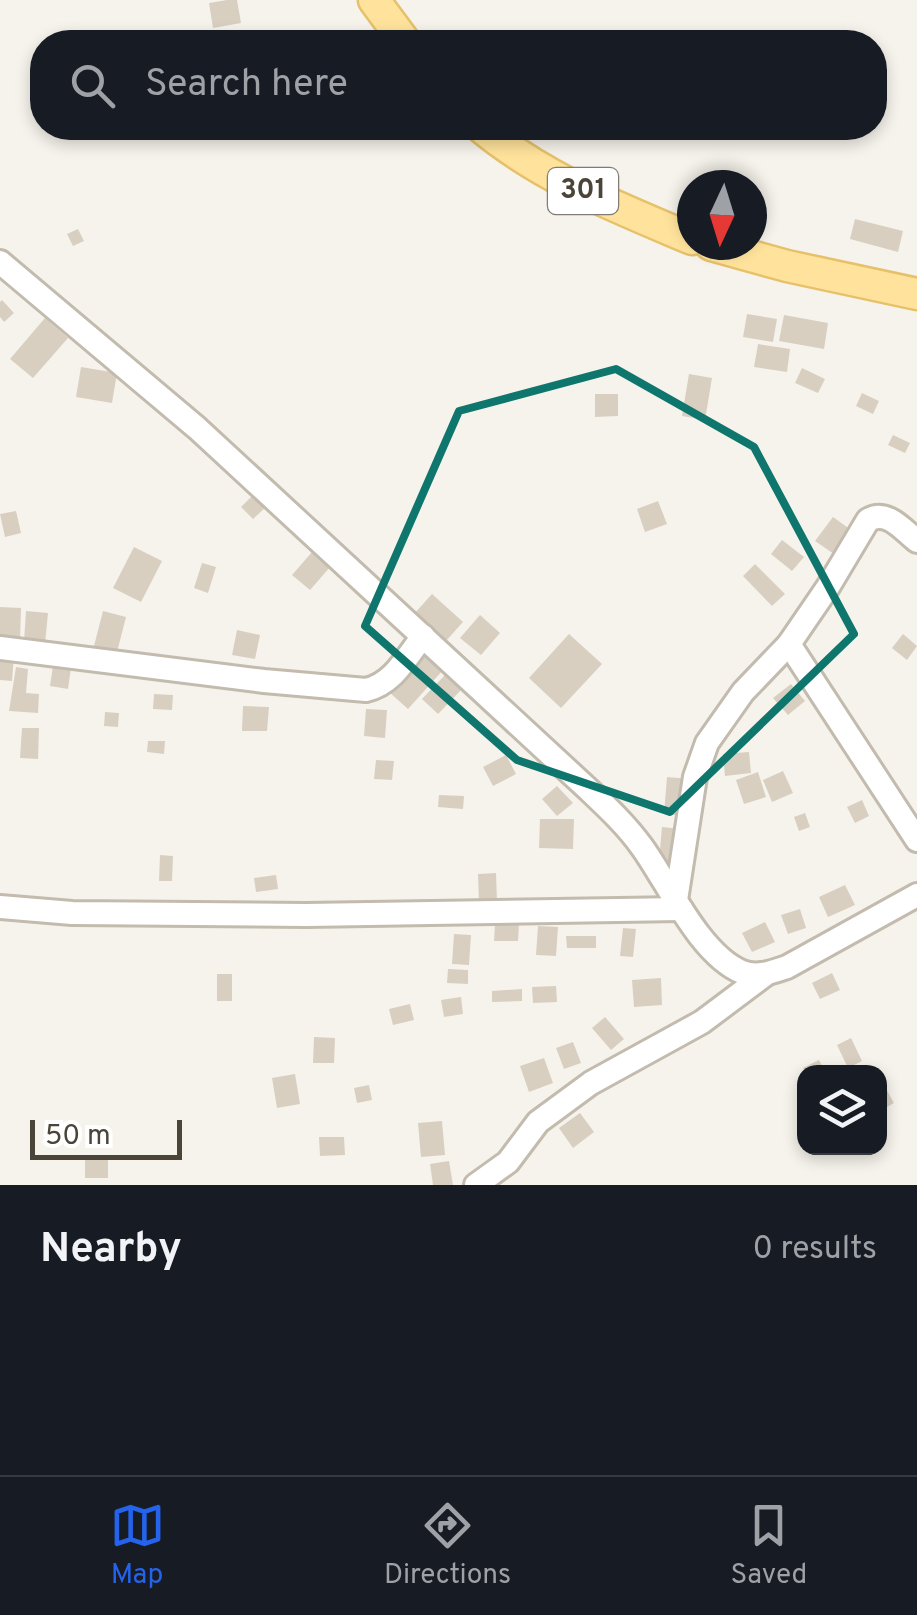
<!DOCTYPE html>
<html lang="en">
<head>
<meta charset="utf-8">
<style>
  :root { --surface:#171b24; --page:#242831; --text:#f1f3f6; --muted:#9ea1a6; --line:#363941; --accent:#2563eb }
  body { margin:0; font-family:Overpass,sans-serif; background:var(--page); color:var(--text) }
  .controls { position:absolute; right:30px; bottom:30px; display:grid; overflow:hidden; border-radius:20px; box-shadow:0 5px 15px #0003 }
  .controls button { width:90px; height:90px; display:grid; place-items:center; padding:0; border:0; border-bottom:2px solid var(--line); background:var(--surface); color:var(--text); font:50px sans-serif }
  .compass { position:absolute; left:677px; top:170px; width:90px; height:90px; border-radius:50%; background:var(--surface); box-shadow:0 5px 15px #0003; rotate:184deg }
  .scale { position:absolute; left:30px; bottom:25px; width:152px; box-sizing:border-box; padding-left:10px; border:5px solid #4b4439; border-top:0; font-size:28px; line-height:35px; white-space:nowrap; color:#4b4439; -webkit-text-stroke:8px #fff; paint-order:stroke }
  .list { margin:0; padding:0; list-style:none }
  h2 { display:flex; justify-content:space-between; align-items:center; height:130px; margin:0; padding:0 40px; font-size:42px }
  h2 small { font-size:32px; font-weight:400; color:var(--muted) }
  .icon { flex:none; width:55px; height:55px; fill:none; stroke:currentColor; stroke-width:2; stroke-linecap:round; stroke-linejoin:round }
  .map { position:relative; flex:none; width:917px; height:1185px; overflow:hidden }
  .search { position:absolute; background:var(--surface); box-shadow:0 5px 15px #0003; left:30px; right:30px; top:30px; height:110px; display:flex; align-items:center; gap:25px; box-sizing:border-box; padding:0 35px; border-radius:40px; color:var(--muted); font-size:38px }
  .sheet { height:290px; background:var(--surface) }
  nav { display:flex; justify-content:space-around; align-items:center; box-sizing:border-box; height:140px; border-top:2px solid var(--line); background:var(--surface); font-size:28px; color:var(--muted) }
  nav a { display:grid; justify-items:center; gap:5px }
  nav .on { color:var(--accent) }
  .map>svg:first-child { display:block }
  .building { fill:#d8cfc1 }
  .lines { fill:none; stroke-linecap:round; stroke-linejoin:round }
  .minor-casing { stroke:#c2bbae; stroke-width:28 }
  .major-casing { stroke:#e6c16a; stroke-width:35 }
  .minor { stroke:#fff; stroke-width:22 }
  .major { stroke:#ffe39c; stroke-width:30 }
  .marked { fill:none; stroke:#0f766e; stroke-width:8; stroke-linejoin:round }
  .labels { text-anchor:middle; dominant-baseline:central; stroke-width:10; stroke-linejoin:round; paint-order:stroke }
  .shield { fill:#fff; stroke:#817c74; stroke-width:2.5 }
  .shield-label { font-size:28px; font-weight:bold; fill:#4b4439 }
</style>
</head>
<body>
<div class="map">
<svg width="917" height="1185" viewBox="0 0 917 1185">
  <rect width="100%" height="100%" fill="#f6f3ec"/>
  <g class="building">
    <polygon points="227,0 237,0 241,23 213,28 209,3"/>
    <polygon points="855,219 903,231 898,252 850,239"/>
    <polygon points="78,229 84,241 73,246 67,234"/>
    <polygon points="2,300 14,313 4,322 0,317 0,302"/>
    <polygon points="747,314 777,319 773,342 743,337"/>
    <polygon points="784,315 828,323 824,349 779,341"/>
    <polygon points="45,318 68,338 33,378 10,359"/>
    <polygon points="758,344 790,349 787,372 754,367"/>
    <polygon points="81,367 117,373 112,403 76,397"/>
    <polygon points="802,368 825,379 818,393 795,383"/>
    <polygon points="689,374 712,378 705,420 682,416"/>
    <polygon points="862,393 879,401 873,414 856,406"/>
    <polygon points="595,394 618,394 618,416 595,417"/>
    <polygon points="893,435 910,443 905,453 888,445"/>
    <polygon points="253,495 266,507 253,519 241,507"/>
    <polygon points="658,501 667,524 645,532 637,509"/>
    <polygon points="16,511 21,533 5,537 0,514"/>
    <polygon points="833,517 851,530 834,554 815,541"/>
    <polygon points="782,540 804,557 792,571 771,554"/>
    <polygon points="134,547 162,561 141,602 113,588"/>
    <polygon points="313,551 331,566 310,590 292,575"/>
    <polygon points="202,563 216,567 208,593 194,588"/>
    <polygon points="755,564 785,594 772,606 743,576"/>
    <polygon points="432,594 463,622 445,642 414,614"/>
    <polygon points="0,607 21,608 20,640 0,639"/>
    <polygon points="26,611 48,613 45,644 24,642"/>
    <polygon points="103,611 126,617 117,652 94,646"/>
    <polygon points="480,615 500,633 481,655 460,638"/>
    <polygon points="237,630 260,635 255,659 232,655"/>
    <polygon points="569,634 602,664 561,708 529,678"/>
    <polygon points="903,634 917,646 907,660 892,648"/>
    <polygon points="424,653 443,670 408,709 389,692"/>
    <polygon points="0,654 14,655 12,681 0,680"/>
    <polygon points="53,666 71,668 68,689 50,686"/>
    <polygon points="16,667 28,669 26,693 39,694 38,713 9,711"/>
    <polygon points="446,674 462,689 438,714 422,699"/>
    <polygon points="791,684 805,701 788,715 773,698"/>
    <polygon points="154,694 173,695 172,710 153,709"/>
    <polygon points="243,706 269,707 267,731 242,731"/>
    <polygon points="366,709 387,710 385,738 364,736"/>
    <polygon points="105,712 119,713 118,727 104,726"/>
    <polygon points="22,728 39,728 38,759 20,758"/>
    <polygon points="148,741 165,741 164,754 147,752"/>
    <polygon points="749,752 751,773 725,776 723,754"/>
    <polygon points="506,755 516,774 493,786 483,767"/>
    <polygon points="376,760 394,761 392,780 374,779"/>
    <polygon points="783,771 793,793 772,802 763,780"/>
    <polygon points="758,772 766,797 744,804 736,780"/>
    <polygon points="667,777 690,779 686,816 664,814"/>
    <polygon points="557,786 573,803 557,816 542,799"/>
    <polygon points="439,795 464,796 463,809 438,807"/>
    <polygon points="862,800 869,816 855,823 847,807"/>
    <polygon points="805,813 810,827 799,831 794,817"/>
    <polygon points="540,819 574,819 573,849 539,848"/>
    <polygon points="662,827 681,829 678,863 659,861"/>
    <polygon points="160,855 173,856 172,881 159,881"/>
    <polygon points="496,873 497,902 479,903 478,874"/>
    <polygon points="276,875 278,889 256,892 254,878"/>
    <polygon points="845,885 855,905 828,917 819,897"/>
    <polygon points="800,909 806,928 788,934 781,915"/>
    <polygon points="765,922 775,942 752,952 742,933"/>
    <polygon points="495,924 519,924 518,941 494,941"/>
    <polygon points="538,926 558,927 556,956 536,955"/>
    <polygon points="623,928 636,929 633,957 620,956"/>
    <polygon points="454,934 471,935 469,965 452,964"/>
    <polygon points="566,936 596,936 596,948 567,948"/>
    <polygon points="448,969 468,970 468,984 447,983"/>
    <polygon points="832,973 840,990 820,999 812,983"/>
    <rect x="217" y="974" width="15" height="27"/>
    <polygon points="661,978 662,1005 634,1007 632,980"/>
    <polygon points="556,986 557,1002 533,1003 532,987"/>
    <polygon points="522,989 522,1001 492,1002 492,991"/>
    <polygon points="461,997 463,1014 444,1017 441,1000"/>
    <polygon points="410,1004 414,1020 393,1025 389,1009"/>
    <polygon points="605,1017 624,1039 611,1050 592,1028"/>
    <polygon points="314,1037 335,1038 334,1063 313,1063"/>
    <polygon points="851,1038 862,1061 848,1068 837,1045"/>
    <polygon points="573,1042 581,1063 564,1069 556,1048"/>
    <polygon points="544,1058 553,1083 529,1092 520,1066"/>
    <polygon points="819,1060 825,1072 805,1072 803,1068"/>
    <polygon points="295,1074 300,1104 277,1108 272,1078"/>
    <polygon points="880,1078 894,1103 880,1111"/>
    <polygon points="369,1085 372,1100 357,1103 354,1088"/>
    <polygon points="580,1113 594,1132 573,1148 559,1128"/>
    <polygon points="442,1121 445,1155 421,1157 418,1123"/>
    <polygon points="319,1137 344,1137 345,1155 320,1156"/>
    <rect x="85" y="1159" width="23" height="19"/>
    <polygon points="449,1161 453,1185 433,1185 430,1164"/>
  </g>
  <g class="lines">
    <defs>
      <g id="minor">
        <path d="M0 262 197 428 590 791C609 809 627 826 642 847 668 883 700 955 742 972 757 978 772 972 787 967L917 895"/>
        <polyline points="789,644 917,840"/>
        <path d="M0 648 264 681 366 690C393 684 406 658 423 636"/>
        <path d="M676 900 695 777 707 743 743 692 789 644 828 587 868 520C887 509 902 529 917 541"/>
        <polyline points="0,907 72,913 306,915 681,909"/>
        <polyline points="476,1185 508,1162 538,1122 591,1083 702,1022 766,974"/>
      </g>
      <g id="major">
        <polyline points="374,0 405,42"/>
        <path d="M482 128C544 179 619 208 692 239"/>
        <polyline points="711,245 787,266 917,294"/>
      </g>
    </defs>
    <use href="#minor" class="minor-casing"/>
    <use href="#major" class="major-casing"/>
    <use href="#minor" class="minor"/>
    <use href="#major" class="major"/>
  </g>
  <path class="marked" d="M616 369 754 447 854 634 670 812 517 760 365 626 459 411Z"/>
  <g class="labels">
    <rect class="shield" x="548" y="168" width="70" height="46" rx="8"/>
    <g class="shield-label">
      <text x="583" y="191">301</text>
    </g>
  </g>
</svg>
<div class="controls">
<button><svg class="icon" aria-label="layers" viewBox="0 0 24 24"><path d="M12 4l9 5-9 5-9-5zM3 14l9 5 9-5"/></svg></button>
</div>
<svg class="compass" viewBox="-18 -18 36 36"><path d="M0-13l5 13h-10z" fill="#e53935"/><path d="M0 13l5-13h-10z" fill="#9ea1a6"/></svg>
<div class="scale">50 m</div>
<div class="search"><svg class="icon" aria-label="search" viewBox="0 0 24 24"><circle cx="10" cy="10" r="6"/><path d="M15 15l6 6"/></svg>Search here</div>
</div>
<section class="sheet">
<h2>Nearby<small>0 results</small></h2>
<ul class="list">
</ul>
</section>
<nav>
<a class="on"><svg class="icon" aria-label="map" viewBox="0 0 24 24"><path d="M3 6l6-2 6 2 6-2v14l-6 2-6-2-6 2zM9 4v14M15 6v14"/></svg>Map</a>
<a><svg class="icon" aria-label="directions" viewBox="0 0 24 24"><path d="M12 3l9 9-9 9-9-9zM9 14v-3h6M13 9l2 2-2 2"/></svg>Directions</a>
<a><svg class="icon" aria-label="saved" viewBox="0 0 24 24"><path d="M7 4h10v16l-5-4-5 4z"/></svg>Saved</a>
</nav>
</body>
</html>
